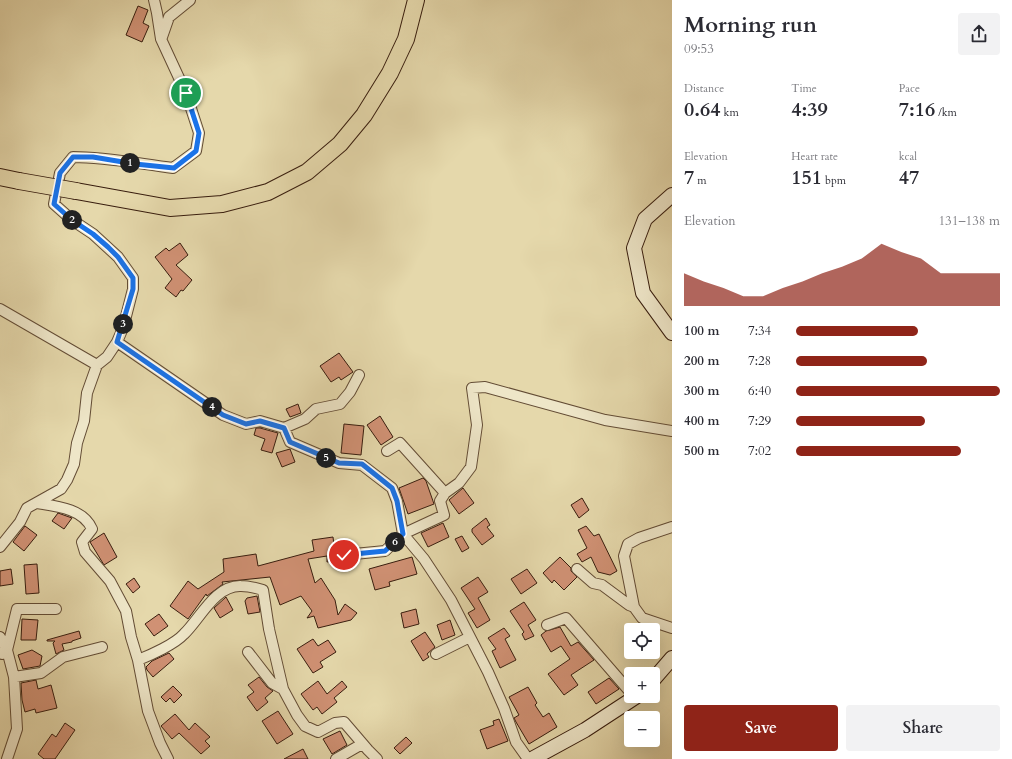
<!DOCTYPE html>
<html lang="en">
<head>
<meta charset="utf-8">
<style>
	body { margin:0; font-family:Cardo,serif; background:#f2f2f3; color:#2b2b33; height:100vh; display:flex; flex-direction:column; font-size:15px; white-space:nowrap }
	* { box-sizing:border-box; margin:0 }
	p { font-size:13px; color:#7c7c81 }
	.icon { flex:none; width:22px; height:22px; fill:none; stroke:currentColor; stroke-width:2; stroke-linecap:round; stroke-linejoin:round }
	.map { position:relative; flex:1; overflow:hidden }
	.panel { display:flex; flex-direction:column; background:#fff; width:340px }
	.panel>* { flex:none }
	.buttons { position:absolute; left:624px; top:623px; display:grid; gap:8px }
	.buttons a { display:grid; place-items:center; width:36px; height:36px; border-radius:4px; background:#fff; box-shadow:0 4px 16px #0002; font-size:20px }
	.pin { position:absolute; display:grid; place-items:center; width:34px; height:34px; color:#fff; margin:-17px; border:2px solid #fff; border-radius:50%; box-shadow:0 1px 4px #0007 }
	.km { position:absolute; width:20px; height:20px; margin:-10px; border-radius:50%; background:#222; color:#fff; font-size:11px; line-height:20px; text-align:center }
	.round { display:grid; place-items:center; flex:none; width:42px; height:42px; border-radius:4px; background:#f2f2f3 }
	.headline { display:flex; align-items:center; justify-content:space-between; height:68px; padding:0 12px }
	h1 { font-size:22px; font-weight:600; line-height:30px }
	.stats { display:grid; grid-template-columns:repeat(3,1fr); gap:6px; height:68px; padding:4px 12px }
	.stats div { display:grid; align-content:center }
	.stats b { font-size:20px; font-weight:600 }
	.stats small { font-size:11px; font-weight:400 }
	.stats p { font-size:11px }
	.chart { height:112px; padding:8px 12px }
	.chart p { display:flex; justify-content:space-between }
	.chart svg { width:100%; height:72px; margin-top:4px; fill:#8f2418; opacity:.7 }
	.action { display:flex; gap:8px; margin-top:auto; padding:8px 12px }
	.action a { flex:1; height:46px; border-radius:4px; background:#8f2418; color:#fff; font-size:16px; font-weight:600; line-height:46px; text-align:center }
	.action a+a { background:#f2f2f3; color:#2b2b33 }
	ul { padding:0 12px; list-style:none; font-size:13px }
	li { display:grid; grid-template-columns:64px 48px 1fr; align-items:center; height:30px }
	li i { height:10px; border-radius:5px; background:#8f2418 }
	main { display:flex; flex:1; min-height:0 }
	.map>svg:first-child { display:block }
	.building { fill:#d09174; stroke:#381d0e }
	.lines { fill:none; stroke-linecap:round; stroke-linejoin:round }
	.street-casing { stroke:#634c35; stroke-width:12 }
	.secondary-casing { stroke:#381d0e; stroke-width:16 }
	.primary-casing { stroke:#381d0e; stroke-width:18 }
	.street { stroke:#eee6c8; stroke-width:10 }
	.secondary { stroke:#eee6c8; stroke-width:14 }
	.primary { stroke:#e5d8ab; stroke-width:16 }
	.primary-bridge-casing { stroke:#381d0e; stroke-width:18; stroke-linecap:butt }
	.primary-bridge { stroke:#e5d8ab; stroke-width:16 }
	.route-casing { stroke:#fff; stroke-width:8 }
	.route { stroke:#1a73e8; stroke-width:5 }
</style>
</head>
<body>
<main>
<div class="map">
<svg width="672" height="759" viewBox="0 0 672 759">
	<rect width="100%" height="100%" fill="#e5d8ab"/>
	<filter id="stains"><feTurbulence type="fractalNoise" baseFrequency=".005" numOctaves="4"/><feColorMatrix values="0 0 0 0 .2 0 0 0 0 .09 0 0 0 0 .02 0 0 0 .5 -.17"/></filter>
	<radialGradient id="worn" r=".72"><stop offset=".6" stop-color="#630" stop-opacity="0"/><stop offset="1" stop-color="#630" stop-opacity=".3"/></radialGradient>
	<path class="building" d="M 138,6 L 148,10 L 143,23 L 149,26 L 142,42 L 126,35 Z
		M 180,243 L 188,255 L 176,265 L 192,280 L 183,291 L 181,290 L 176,297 L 165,288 L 172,279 L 155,257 L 166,248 L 169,251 Z
		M 339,353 L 353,372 L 341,380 L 339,377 L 331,382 L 320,366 Z
		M 298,404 L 301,413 L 290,417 L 286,409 Z
		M 380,416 L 393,437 L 381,445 L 367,425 Z
		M 344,424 L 364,426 L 361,455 L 341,453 Z
		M 256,428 L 260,428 L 278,433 L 272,453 L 261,450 L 265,439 L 254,435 Z
		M 290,449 L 295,462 L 282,467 L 276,453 Z
		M 423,478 L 426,481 L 434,504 L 408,514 L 399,488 Z
		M 463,488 L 474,503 L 459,514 L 449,500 Z
		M 582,498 L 589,510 L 579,518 L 571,505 Z
		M 58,513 L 72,518 L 64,529 L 52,521 Z
		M 486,518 L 490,525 L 487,527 L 494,536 L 482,545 L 472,532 L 472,529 Z
		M 443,523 L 449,537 L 428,547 L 421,533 Z
		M 25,526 L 37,535 L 24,551 L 13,542 Z
		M 586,526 L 594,536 L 599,534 L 617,571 L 610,575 L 598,572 L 591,557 L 582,562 L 577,554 L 587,548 L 578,530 Z
		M 104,533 L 117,557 L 104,565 L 90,542 Z
		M 462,536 L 469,548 L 462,552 L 455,539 Z
		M 333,537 L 336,561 L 327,562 L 327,556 L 308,559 L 315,583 L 321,578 L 335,600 L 338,615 L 345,604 L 357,613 L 351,620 L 318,628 L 314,616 L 307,618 L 312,611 L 301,596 L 280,605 L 270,577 L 222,582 L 223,584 L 207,596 L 206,594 L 188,619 L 170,606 L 188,581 L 198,589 L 224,572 L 223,559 L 256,554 L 258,566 L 314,551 L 312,540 Z
		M 412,557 L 417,574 L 389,582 L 390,586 L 375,590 L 369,569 Z
		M 560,557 L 571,568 L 571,571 L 577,577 L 564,590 L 554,580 L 552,583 L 543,573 Z
		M 37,564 L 39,593 L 26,594 L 24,565 Z
		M 11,569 L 13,584 L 0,586 L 0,571 Z
		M 527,569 L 537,583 L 521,594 L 511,579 Z
		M 478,577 L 488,592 L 478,598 L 490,620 L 477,628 L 468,613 L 475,609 L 461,588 Z
		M 134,578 L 140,587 L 133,593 L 126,584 Z
		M 257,596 L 260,612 L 248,614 L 245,601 L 247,598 Z
		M 226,597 L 233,610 L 220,618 L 214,608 Z
		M 524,602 L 536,620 L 528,625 L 534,636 L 525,640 L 522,634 L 524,632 L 510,611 Z
		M 416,609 L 419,624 L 404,628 L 401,613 Z
		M 159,614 L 168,626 L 154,636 L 145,624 Z
		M 22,619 L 38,620 L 36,640 L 21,640 Z
		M 450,620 L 455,635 L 442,640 L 437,625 Z
		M 560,627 L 571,646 L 578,642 L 594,660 L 571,675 L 578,685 L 564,695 L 548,674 L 570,659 L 561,646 L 551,652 L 541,635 L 546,631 Z
		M 504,628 L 510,636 L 505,639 L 516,660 L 500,668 L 492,651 L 496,649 L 488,638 Z
		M 79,631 L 81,638 L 72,641 L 72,642 L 62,644 L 64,650 L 56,654 L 53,643 L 55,641 L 47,641 L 47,640 Z
		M 425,632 L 435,647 L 427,654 L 429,657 L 423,661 L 411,641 Z
		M 313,639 L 318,646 L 328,640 L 336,652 L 320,662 L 323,667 L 313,673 L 297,649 Z
		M 32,650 L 42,656 L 40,666 L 23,669 L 18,655 Z
		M 169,653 L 174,659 L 153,677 L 147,670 L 146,667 L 152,661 Z
		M 259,677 L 267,687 L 273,691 L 265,698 L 268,702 L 257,711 L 247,697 L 254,692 L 248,685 Z
		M 609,678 L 619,689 L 596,704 L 588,692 Z
		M 36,680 L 38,689 L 51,685 L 57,708 L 36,713 L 35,709 L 25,712 L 22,700 L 21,683 Z
		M 318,681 L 327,694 L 342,681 L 347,687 L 334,698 L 337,702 L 322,714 L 317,707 L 313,710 L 301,694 Z
		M 173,686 L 182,695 L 174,703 L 170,698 L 166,702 L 161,697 Z
		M 528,687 L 537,703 L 535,705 L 543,717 L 549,713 L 557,727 L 529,744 L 516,722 L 514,718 L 519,715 L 509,697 Z
		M 278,711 L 293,734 L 277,744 L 262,721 Z
		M 175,714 L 189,730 L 195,723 L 210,737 L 205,741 L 210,746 L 201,754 L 179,733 L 172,739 L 161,726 Z
		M 499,719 L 508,741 L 487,749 L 480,730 L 494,725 L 493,721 Z
		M 65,723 L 75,730 L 55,759 L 44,759 L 38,754 L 52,734 L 56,737 Z
		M 340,731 L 347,745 L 332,754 L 323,739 Z
		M 406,737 L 412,743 L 400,754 L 394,748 Z
		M 303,749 L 308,759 L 284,759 Z"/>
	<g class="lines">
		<defs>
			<path id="street" d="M 162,37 L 169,17 L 190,0
				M 0,309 L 97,365
				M 117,342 L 223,415 L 246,424 L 260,421 L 284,428 L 290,442 L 339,463 L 362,465 L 392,488 L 397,501 L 403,534 L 424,559 L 451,600 L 488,672 L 504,708 L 516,742 L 528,759
				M 284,428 L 305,419 L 316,409 L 340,404 L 350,392 L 359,375
				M 387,451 L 400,443 L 445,493
				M 36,503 C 55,506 83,508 92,529 L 82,542 L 85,552 L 110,581 L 126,611 L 131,637 L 138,660 L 148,711 L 160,743 L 168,759
				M 672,527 L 639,538 L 628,544 L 624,556 L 634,607 L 642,618 L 672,628
				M 0,547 L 20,522 L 27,508 L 61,489 L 67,480 L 74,464 L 77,443 L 84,421 L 87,393 L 97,365 L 107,357 L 117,342 L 123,328 L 133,289 L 133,278 L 118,257 L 93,234 L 72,220 L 54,204 L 60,173 L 73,157 C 107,157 140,164 173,168 L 196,151 L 199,133 L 186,93 L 161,39 L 157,13 L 154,0
				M 344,555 L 385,551 L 403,534 L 444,515 L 440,501 L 445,493 L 459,483 L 471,467 L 477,425 L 472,388 L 485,387 L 605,420 L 672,431
				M 577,569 L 593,583 L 602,585 L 629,605 L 634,607
				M 547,625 L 566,618 L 631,693
				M 0,637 L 7,650 L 14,677 L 17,729 L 7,759
				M 248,652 L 272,683 L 283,689
				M 0,653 L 2,654 L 7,650 L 17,609 L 56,609
				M 436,654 L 470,637
				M 138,660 C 151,655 175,644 184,634 C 200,619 215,585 241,586 C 249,586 256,588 263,590 L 269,629 L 283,689 L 297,715 L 305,726 L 318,732 L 335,723 L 344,722 L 368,750 L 377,759
				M 14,677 L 41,673 L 63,657 L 102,647
				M 336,759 L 362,744"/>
			<path id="secondary" d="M 672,195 L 645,219 L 634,248 L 643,293 L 672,333
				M 653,680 L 672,658
				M 532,759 L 585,730 L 637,696"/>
			<path id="primary" d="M 0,177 L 19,181
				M 76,191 L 170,208 L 222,204 L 268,192 L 307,172 L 340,144 L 364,115 L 390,73 L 406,39 L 416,0"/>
		</defs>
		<use href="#street" class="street-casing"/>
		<use href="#secondary" class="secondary-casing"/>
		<use href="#primary" class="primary-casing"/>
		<use href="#street" class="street"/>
		<use href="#secondary" class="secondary"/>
		<use href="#primary" class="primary"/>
		<defs>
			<path id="primary-bridge" d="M 19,181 L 76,191"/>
		</defs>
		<use href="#primary-bridge" class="primary-bridge-casing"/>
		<use href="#primary-bridge" class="primary-bridge"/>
	</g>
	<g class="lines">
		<defs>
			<path id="route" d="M 186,93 L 199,133 L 196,151 L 174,168 L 135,164 L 93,157 L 73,157 L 60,173 L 54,204 L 72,220 L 93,234 L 108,247 L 118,257 L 133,278 L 133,289 L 117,342 L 223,415 L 246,424 L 260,421 L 284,428 L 290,442 L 339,463 L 362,464 L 392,488 L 397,501 L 403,534 L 385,551 L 344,555"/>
		</defs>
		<use href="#route" class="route-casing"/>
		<use href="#route" class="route"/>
	</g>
	<rect width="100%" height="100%" filter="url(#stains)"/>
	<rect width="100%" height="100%" fill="url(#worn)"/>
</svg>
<div class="buttons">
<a><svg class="icon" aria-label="locate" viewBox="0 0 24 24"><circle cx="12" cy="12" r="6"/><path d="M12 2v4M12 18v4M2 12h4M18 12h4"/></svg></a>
<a>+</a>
<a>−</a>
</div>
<div class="pin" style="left:186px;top:93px;background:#1e9e55"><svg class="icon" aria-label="arrive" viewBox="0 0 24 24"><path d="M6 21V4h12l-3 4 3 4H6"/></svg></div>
<div class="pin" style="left:344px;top:555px;background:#d93025"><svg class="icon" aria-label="check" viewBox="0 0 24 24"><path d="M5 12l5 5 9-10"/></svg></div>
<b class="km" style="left:130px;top:163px">1</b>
<b class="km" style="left:72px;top:220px">2</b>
<b class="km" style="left:123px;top:324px">3</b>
<b class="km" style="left:212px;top:407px">4</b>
<b class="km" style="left:326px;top:458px">5</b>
<b class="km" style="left:395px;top:542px">6</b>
</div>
<section class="panel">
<div class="headline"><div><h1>Morning run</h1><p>09:53</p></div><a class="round"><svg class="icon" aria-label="share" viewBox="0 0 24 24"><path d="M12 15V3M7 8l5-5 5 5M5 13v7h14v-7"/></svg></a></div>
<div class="stats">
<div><p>Distance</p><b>0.64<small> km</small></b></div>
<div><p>Time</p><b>4:39</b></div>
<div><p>Pace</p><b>7:16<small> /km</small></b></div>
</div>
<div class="stats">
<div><p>Elevation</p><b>7<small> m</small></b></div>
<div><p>Heart rate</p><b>151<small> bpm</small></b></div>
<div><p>kcal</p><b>47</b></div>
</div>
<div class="chart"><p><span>Elevation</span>131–138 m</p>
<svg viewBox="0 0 160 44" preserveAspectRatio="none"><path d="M0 44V24L10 29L20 33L30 38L40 38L50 33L60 29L70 24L80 20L90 15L100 6L110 11L120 15L130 24L140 24L150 24L160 24V44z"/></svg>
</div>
<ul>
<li><b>100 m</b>7:34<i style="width:60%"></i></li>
<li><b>200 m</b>7:28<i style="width:64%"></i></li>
<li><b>300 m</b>6:40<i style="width:100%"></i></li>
<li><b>400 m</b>7:29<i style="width:63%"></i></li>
<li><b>500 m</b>7:02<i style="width:81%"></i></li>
</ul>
<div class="action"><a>Save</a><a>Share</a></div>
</section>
</main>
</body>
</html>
